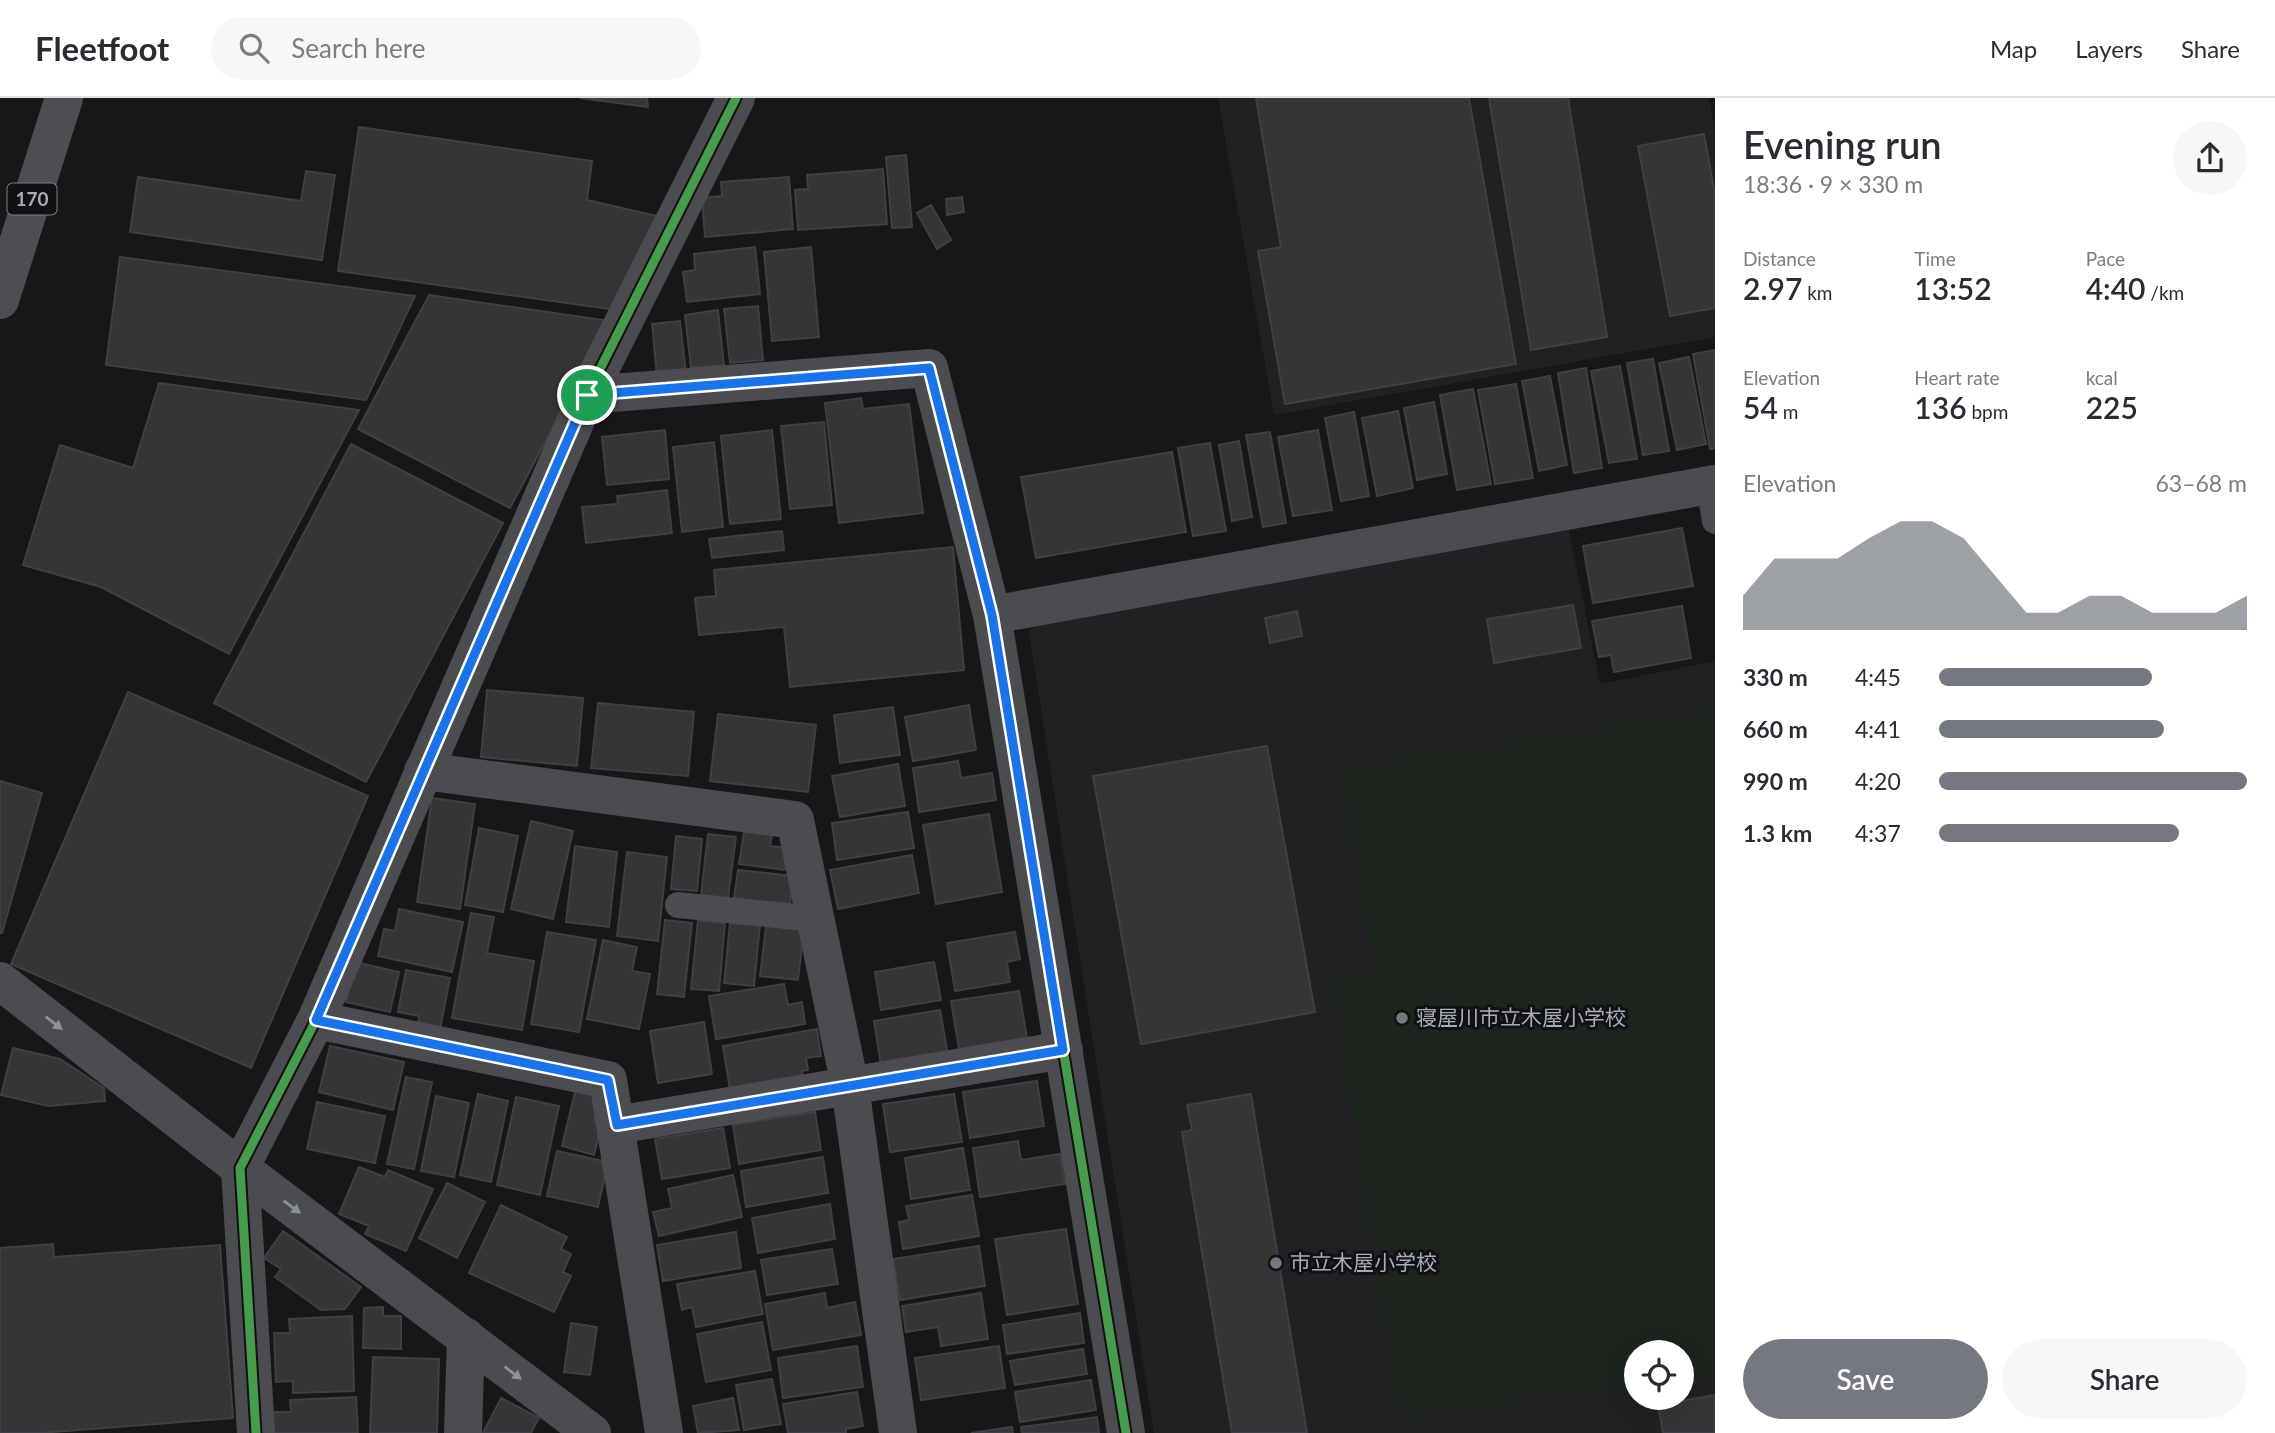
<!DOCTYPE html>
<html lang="en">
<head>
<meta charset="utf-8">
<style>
	body { margin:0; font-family:Lato,"Noto Sans JP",sans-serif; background:#f7f7f7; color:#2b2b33; height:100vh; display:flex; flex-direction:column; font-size:26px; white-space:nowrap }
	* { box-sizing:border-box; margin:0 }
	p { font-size:23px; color:#7c7c81 }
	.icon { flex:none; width:38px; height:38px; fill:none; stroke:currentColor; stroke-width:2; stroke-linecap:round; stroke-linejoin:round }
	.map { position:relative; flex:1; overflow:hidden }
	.sheet { display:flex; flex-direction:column; background:#fff; width:560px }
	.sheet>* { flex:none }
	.tools { position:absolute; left:1624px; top:1242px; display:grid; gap:14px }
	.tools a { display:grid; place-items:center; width:70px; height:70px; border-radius:50%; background:#fff; box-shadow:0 7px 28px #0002; font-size:35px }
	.pin { position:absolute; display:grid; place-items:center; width:60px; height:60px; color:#fff; margin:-30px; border:4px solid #fff; border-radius:50%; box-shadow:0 2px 7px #0007 }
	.round { display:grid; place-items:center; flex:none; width:74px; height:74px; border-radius:37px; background:#f7f7f7 }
	.headline { display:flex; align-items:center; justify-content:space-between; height:119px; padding:0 28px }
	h1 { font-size:38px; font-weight:600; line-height:52px }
	.stats { display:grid; grid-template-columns:repeat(3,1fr); gap:10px; height:119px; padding:7px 28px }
	.stats div { display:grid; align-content:center }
	.stats b { font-size:30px; font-weight:600 }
	.stats small { font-size:19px; font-weight:400 }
	.stats p { font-size:19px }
	.chart { height:196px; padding:14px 28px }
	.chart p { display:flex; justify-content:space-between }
	.chart svg { width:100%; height:126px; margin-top:7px; fill:#757880; opacity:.7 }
	.cta { display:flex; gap:14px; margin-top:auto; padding:14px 28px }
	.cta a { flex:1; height:80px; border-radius:42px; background:#757880; color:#fff; font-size:28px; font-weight:600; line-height:80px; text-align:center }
	.cta a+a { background:#f7f7f7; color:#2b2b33 }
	ul { padding:0 28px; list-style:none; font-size:23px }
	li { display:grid; grid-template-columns:112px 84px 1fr; align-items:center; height:52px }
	li i { height:18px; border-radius:9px; background:#757880 }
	header { display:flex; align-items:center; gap:42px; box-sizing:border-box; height:98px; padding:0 35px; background:#fff; border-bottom:2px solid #e1e1e2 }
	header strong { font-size:33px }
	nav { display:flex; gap:38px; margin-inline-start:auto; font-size:24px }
	.search { width:490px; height:63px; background:#f7f7f7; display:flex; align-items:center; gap:18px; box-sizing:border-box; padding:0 24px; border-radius:38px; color:#7c7c81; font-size:26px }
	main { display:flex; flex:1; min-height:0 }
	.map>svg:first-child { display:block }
	.built { fill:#212123; fill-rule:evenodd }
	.green { fill:#1d241e }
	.building { fill:#353536; stroke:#3f4043; stroke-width:2 }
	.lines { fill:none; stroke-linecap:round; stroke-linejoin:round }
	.service { stroke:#4b4c50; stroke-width:26 }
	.minor { stroke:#4b4c50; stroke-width:38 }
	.trunk { stroke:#4e4e52; stroke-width:38 }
	.cycleway-casing { stroke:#111113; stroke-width:13 }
	.cycleway { stroke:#469c4c; stroke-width:9 }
	.oneway { fill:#8c9099 }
	.route-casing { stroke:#fff; stroke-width:14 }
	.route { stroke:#1a73e8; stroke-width:9 }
	.poi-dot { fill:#757880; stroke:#111113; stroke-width:2.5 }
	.labels { text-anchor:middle; stroke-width:6; stroke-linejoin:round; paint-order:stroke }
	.shield { fill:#111113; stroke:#7b7e86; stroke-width:2 }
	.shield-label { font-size:19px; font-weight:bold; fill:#a8adb8 }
	.poi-label { font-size:21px; fill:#a8adb8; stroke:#111113; text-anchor:start }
</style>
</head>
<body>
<header>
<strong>Fleetfoot</strong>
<div class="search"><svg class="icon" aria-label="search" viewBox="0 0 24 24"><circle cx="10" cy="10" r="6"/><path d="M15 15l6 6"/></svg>Search here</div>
<nav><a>Map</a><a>Layers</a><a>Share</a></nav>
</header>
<main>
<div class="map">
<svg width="1715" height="1335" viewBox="0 0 1715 1335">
	<rect width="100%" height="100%" fill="#171717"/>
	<path class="built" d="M 1218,0 L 1709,0 L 1715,36 L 1715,239 L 1274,317 Z
		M 1567,423 L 1600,586 L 1715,563 L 1715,1335 L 1154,1335 L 1029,534 L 1043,517 ZM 1636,1255 L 1682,1255 L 1682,1300 L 1636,1300 Z"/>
	<path class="green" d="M 1713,609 L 1715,1275 L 1682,1280 L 1682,1255 L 1636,1255 L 1636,1287 L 1399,1324 L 1331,878 L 1373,871 L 1341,667 Z"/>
	<path class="building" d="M 580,0 L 647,0 L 648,9 Z
		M 1256,0 L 1469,0 L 1516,266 L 1285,306 L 1258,153 L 1281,149 Z
		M 1489,0 L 1568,0 L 1607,239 L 1531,252 Z
		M 359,29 L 592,63 L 587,102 L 657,118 L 623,213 L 338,173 Z
		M 1704,36 L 1715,97 L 1715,210 L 1670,218 L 1638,48 Z
		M 906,57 L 912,129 L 892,130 L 886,59 Z
		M 883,71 L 887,126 L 798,132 L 795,92 L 808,91 L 807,77 Z
		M 306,73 L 335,77 L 322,162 L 130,134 L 138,79 L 301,103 Z
		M 789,79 L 793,131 L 705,139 L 702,100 L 722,98 L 721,84 Z
		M 962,99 L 964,114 L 947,117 L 946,101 Z
		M 931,107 L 951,142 L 937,151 L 917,115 Z
		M 755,149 L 760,196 L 687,204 L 683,174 L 695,172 L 694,156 Z
		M 811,149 L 819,239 L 772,243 L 764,154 Z
		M 120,159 L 415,198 L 366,302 L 106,267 Z
		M 429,197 L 610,223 L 510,410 L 358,331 Z
		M 758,208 L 763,262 L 730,265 L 724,211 Z
		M 718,212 L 724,267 L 691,270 L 685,217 Z
		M 680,223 L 686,275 L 657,278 L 652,226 Z
		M 1715,252 L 1715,350 L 1710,351 L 1693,256 Z
		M 1689,259 L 1706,346 L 1677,352 L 1659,265 Z
		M 1653,261 L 1669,353 L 1643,357 L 1627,265 Z
		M 1620,268 L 1637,361 L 1609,365 L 1591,273 Z
		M 1586,270 L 1602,370 L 1574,375 L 1558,275 Z
		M 1550,278 L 1567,367 L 1539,373 L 1522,283 Z
		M 159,285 L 359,312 L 229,556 L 101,489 L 23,467 L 60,347 L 133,370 Z
		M 1516,286 L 1533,380 L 1495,386 L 1478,292 Z
		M 1473,291 L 1491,386 L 1457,392 L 1440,297 Z
		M 861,300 L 863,311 L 909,306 L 923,415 L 839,425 L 825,305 Z
		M 1434,304 L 1447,376 L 1417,382 L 1404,310 Z
		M 1398,313 L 1413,390 L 1377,398 L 1362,320 Z
		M 1354,314 L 1369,398 L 1341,403 L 1325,320 Z
		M 824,324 L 832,407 L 790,411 L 781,328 Z
		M 665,332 L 669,381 L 607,387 L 602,339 Z
		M 772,332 L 781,421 L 730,426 L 721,338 Z
		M 1318,332 L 1332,412 L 1293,418 L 1278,339 Z
		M 1270,334 L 1286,425 L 1263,429 L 1246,337 Z
		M 1239,343 L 1252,419 L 1232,423 L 1219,347 Z
		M 714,344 L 723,429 L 682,434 L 673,349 Z
		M 1210,345 L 1226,433 L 1193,438 L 1178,350 Z
		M 351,346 L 503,425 L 366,684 L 214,605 Z
		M 1172,354 L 1186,434 L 1036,460 L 1021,379 Z
		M 667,392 L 672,435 L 586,445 L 582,409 L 618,406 L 617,398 Z
		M 1682,430 L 1693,488 L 1593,505 L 1583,448 Z
		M 782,433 L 784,452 L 712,460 L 709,441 Z
		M 953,449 L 964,572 L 790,589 L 784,529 L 699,537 L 695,500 L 716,498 L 714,472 Z
		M 1573,507 L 1581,550 L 1494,565 L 1487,521 Z
		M 1682,508 L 1691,560 L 1614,574 L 1611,557 L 1599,559 L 1592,523 Z
		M 1297,513 L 1302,538 L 1270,545 L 1265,520 Z
		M 487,592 L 583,600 L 577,668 L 481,659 Z
		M 128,594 L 368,698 L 251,970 L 11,866 Z
		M 598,605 L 694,614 L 688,678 L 591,670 Z
		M 969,607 L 976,652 L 913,663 L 905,619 Z
		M 893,609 L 900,657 L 840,665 L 834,617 Z
		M 718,616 L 816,627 L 808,694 L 710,683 Z
		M 1267,648 L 1315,914 L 1141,946 L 1093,678 Z
		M 958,663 L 961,680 L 992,675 L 996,702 L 919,714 L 913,670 Z
		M 898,666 L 905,708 L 840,719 L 832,678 Z
		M 0,683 L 42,695 L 2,835 L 0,835 Z
		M 432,700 L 475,706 L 460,811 L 417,804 Z
		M 908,714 L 914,750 L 837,762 L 832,725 Z
		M 989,716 L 1002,794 L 936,806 L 923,727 Z
		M 531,723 L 573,733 L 553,821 L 511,811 Z
		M 745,728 L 773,732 L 770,748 L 788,750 L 785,772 L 739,766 Z
		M 479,730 L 518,738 L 503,814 L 465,807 Z
		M 708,736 L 736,739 L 728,800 L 701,797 Z
		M 676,738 L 702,741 L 697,793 L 671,791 Z
		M 575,748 L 617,754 L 609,829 L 566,824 Z
		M 627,754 L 667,759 L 658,843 L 617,838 Z
		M 912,757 L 919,795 L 838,811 L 830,772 Z
		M 738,772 L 793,778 L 790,807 L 734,800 Z
		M 399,811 L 463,824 L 452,874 L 378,858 L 384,831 L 395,833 Z
		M 471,815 L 494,819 L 487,855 L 534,863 L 522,932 L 452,920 Z
		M 665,822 L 692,825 L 684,899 L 657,896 Z
		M 698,822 L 725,825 L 719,893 L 691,891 Z
		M 730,825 L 760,827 L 754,888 L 724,885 Z
		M 766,828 L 804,831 L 798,882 L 760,878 Z
		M 547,834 L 596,842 L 579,934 L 531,926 Z
		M 1015,834 L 1020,861 L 1007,864 L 1010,884 L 955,893 L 947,845 Z
		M 603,842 L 637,849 L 632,873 L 650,876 L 639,931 L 587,921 Z
		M 355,864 L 399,874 L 390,914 L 346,904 Z
		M 934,864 L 941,902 L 881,912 L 875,874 Z
		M 406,872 L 450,880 L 440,931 L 418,927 L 419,918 L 398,914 Z
		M 784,886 L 788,907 L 802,904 L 805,926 L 716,941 L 709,898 Z
		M 1019,893 L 1027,940 L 959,951 L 951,903 Z
		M 940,912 L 948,957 L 881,968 L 874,923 Z
		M 704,924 L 712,976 L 658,985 L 650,933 Z
		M 817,931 L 821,958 L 806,960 L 808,972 L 802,973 L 803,979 L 730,992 L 723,948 Z
		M 330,948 L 404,964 L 393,1012 L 319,994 Z
		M 13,950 L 60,961 L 104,990 L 105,1003 L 48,1008 L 1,997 Z
		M 406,979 L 432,984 L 414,1071 L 387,1066 Z
		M 1037,983 L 1044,1028 L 970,1040 L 963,994 Z
		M 576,990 L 601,996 L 594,1023 L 602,1025 L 594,1057 L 562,1048 Z
		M 478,996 L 508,1003 L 491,1084 L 460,1077 Z
		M 954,996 L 962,1044 L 890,1054 L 883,1006 Z
		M 1251,996 L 1307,1335 L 1232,1335 L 1182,1034 L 1192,1032 L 1187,1007 Z
		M 436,998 L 469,1005 L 454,1079 L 421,1073 Z
		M 516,999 L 559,1008 L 540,1097 L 497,1087 Z
		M 317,1004 L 385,1018 L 375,1065 L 307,1051 Z
		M 815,1014 L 821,1052 L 739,1066 L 733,1027 Z
		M 723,1030 L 730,1070 L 662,1081 L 655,1041 Z
		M 1018,1043 L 1021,1062 L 1060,1056 L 1065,1086 L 980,1099 L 973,1050 Z
		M 963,1050 L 970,1092 L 911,1101 L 905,1060 Z
		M 557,1053 L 608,1064 L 598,1109 L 547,1098 Z
		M 823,1059 L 828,1095 L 746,1109 L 741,1073 Z
		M 359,1069 L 385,1079 L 388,1072 L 433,1091 L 406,1153 L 365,1136 L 369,1128 L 339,1116 Z
		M 733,1077 L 742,1119 L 659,1138 L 653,1114 L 672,1110 L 668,1091 Z
		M 447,1085 L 485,1104 L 457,1160 L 419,1140 Z
		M 972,1097 L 979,1138 L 903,1151 L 899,1124 L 909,1122 L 906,1108 Z
		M 830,1106 L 835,1141 L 758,1155 L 752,1120 Z
		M 501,1107 L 567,1139 L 561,1151 L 571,1156 L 563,1174 L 571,1178 L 554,1214 L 469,1175 Z
		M 1066,1131 L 1078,1206 L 1007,1217 L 995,1141 Z
		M 283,1133 L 361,1189 L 345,1211 L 321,1212 L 275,1179 L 281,1171 L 264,1160 Z
		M 736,1134 L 741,1170 L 663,1183 L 657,1147 Z
		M 53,1146 L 54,1159 L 220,1147 L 233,1320 L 40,1335 L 0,1335 L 0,1150 Z
		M 979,1148 L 985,1188 L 900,1202 L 893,1161 Z
		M 832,1151 L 838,1186 L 767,1197 L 761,1162 Z
		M 755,1173 L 763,1216 L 696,1229 L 692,1209 L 682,1212 L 677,1186 Z
		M 825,1195 L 827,1210 L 855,1204 L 861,1237 L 773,1252 L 765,1206 Z
		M 981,1195 L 988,1241 L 941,1248 L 938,1229 L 906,1234 L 902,1208 Z
		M 383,1209 L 383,1218 L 401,1218 L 401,1251 L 363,1250 L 364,1210 Z
		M 1080,1215 L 1084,1245 L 1007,1256 L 1003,1227 Z
		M 352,1218 L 354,1293 L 293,1295 L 293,1283 L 276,1284 L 274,1235 L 290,1235 L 289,1221 Z
		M 762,1224 L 771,1272 L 706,1284 L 697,1236 Z
		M 571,1225 L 597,1229 L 590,1277 L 564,1274 Z
		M 857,1248 L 863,1289 L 783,1300 L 778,1260 Z
		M 999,1248 L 1005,1290 L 921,1302 L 915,1260 Z
		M 1083,1251 L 1087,1276 L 1015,1287 L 1010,1263 Z
		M 373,1259 L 439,1261 L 437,1335 L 370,1335 Z
		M 772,1281 L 781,1326 L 744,1332 L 736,1287 Z
		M 1091,1282 L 1096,1312 L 1020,1324 L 1015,1294 Z
		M 857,1294 L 863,1328 L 846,1331 L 846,1335 L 788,1335 L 783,1306 Z
		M 1715,1297 L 1715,1335 L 1663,1335 L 1658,1307 Z
		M 356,1299 L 358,1335 L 273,1335 L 272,1314 L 291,1314 L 290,1302 Z
		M 501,1300 L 539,1320 L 531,1335 L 483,1335 Z
		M 733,1300 L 739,1332 L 698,1335 L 693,1308 Z
		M 1097,1319 L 1099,1335 L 1022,1335 L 1021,1329 Z
		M 1012,1329 L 1013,1335 L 971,1335 Z"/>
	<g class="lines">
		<path class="service" d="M 1709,387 L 1715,423
			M 678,807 L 816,821"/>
		<path class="minor" d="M 587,297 L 929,270 L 992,517 L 1126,1335
			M 992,517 L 1715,386
			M 423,673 L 795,722 L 850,988 L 898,1335
			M 0,883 L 240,1070 L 592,1335
			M 316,922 L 608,982 L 664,1335
			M 616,1027 L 1064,952
			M 256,1335 L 240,1070 L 316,922 L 587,297 L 736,0
			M 463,1335 L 466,1239"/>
		<path class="trunk" d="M 0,202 L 64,0"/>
		<defs>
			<path id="cycleway" d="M 587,297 L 929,270 L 992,517 L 1126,1335
				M 256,1335 L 240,1070 L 316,922 L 587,297 L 736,0"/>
		</defs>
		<use href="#cycleway" class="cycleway-casing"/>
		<use href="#cycleway" class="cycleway"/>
	</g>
	<defs><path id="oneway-solid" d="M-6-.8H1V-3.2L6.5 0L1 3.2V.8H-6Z" transform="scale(1.75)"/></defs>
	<g class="oneway">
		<use href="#oneway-solid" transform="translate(54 925) rotate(38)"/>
		<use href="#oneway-solid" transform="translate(292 1109) rotate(37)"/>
		<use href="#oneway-solid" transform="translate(513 1275) rotate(37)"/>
	</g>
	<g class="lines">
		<defs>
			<path id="route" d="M 929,270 L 992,517 L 1063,952 L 617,1027 L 608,982 L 316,922 L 587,297 Z"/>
		</defs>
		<use href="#route" class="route-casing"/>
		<use href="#route" class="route"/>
	</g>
	<g class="poi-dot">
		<circle cx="1402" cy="920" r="7"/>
		<circle cx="1276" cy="1165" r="7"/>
	</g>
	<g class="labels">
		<rect class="shield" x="7.5" y="85.5" width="49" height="31" rx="5"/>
		<g class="shield-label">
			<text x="32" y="108">170</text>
		</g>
		<g class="poi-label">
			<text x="1416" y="927">寝屋川市立木屋小学校</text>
			<text x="1290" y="1172">市立木屋小学校</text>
		</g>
	</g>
</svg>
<div class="tools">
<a><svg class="icon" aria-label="locate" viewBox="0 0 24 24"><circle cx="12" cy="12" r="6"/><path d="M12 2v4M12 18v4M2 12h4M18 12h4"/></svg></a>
</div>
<div class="pin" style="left:587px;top:297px;background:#1e9e55"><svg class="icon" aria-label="arrive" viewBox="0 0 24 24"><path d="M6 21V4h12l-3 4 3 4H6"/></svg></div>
</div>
<section class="sheet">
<div class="headline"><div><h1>Evening run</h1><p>18:36 · 9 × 330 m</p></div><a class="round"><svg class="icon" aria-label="share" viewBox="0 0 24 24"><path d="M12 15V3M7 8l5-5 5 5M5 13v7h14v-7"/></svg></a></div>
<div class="stats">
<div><p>Distance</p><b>2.97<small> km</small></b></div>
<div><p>Time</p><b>13:52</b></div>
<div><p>Pace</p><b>4:40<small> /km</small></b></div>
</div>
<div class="stats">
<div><p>Elevation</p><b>54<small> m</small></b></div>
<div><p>Heart rate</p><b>136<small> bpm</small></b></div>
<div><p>kcal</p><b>225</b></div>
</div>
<div class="chart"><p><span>Elevation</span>63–68 m</p>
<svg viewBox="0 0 160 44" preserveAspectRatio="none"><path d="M0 44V32L10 19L20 19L30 19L40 12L50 6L60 6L70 12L80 25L90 38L100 38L110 32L120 32L130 38L140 38L150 38L160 32V44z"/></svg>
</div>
<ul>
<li><b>330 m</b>4:45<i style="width:69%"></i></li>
<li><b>660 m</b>4:41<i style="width:73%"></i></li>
<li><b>990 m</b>4:20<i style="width:100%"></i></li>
<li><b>1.3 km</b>4:37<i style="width:78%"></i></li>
</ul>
<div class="cta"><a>Save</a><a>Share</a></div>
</section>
</main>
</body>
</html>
